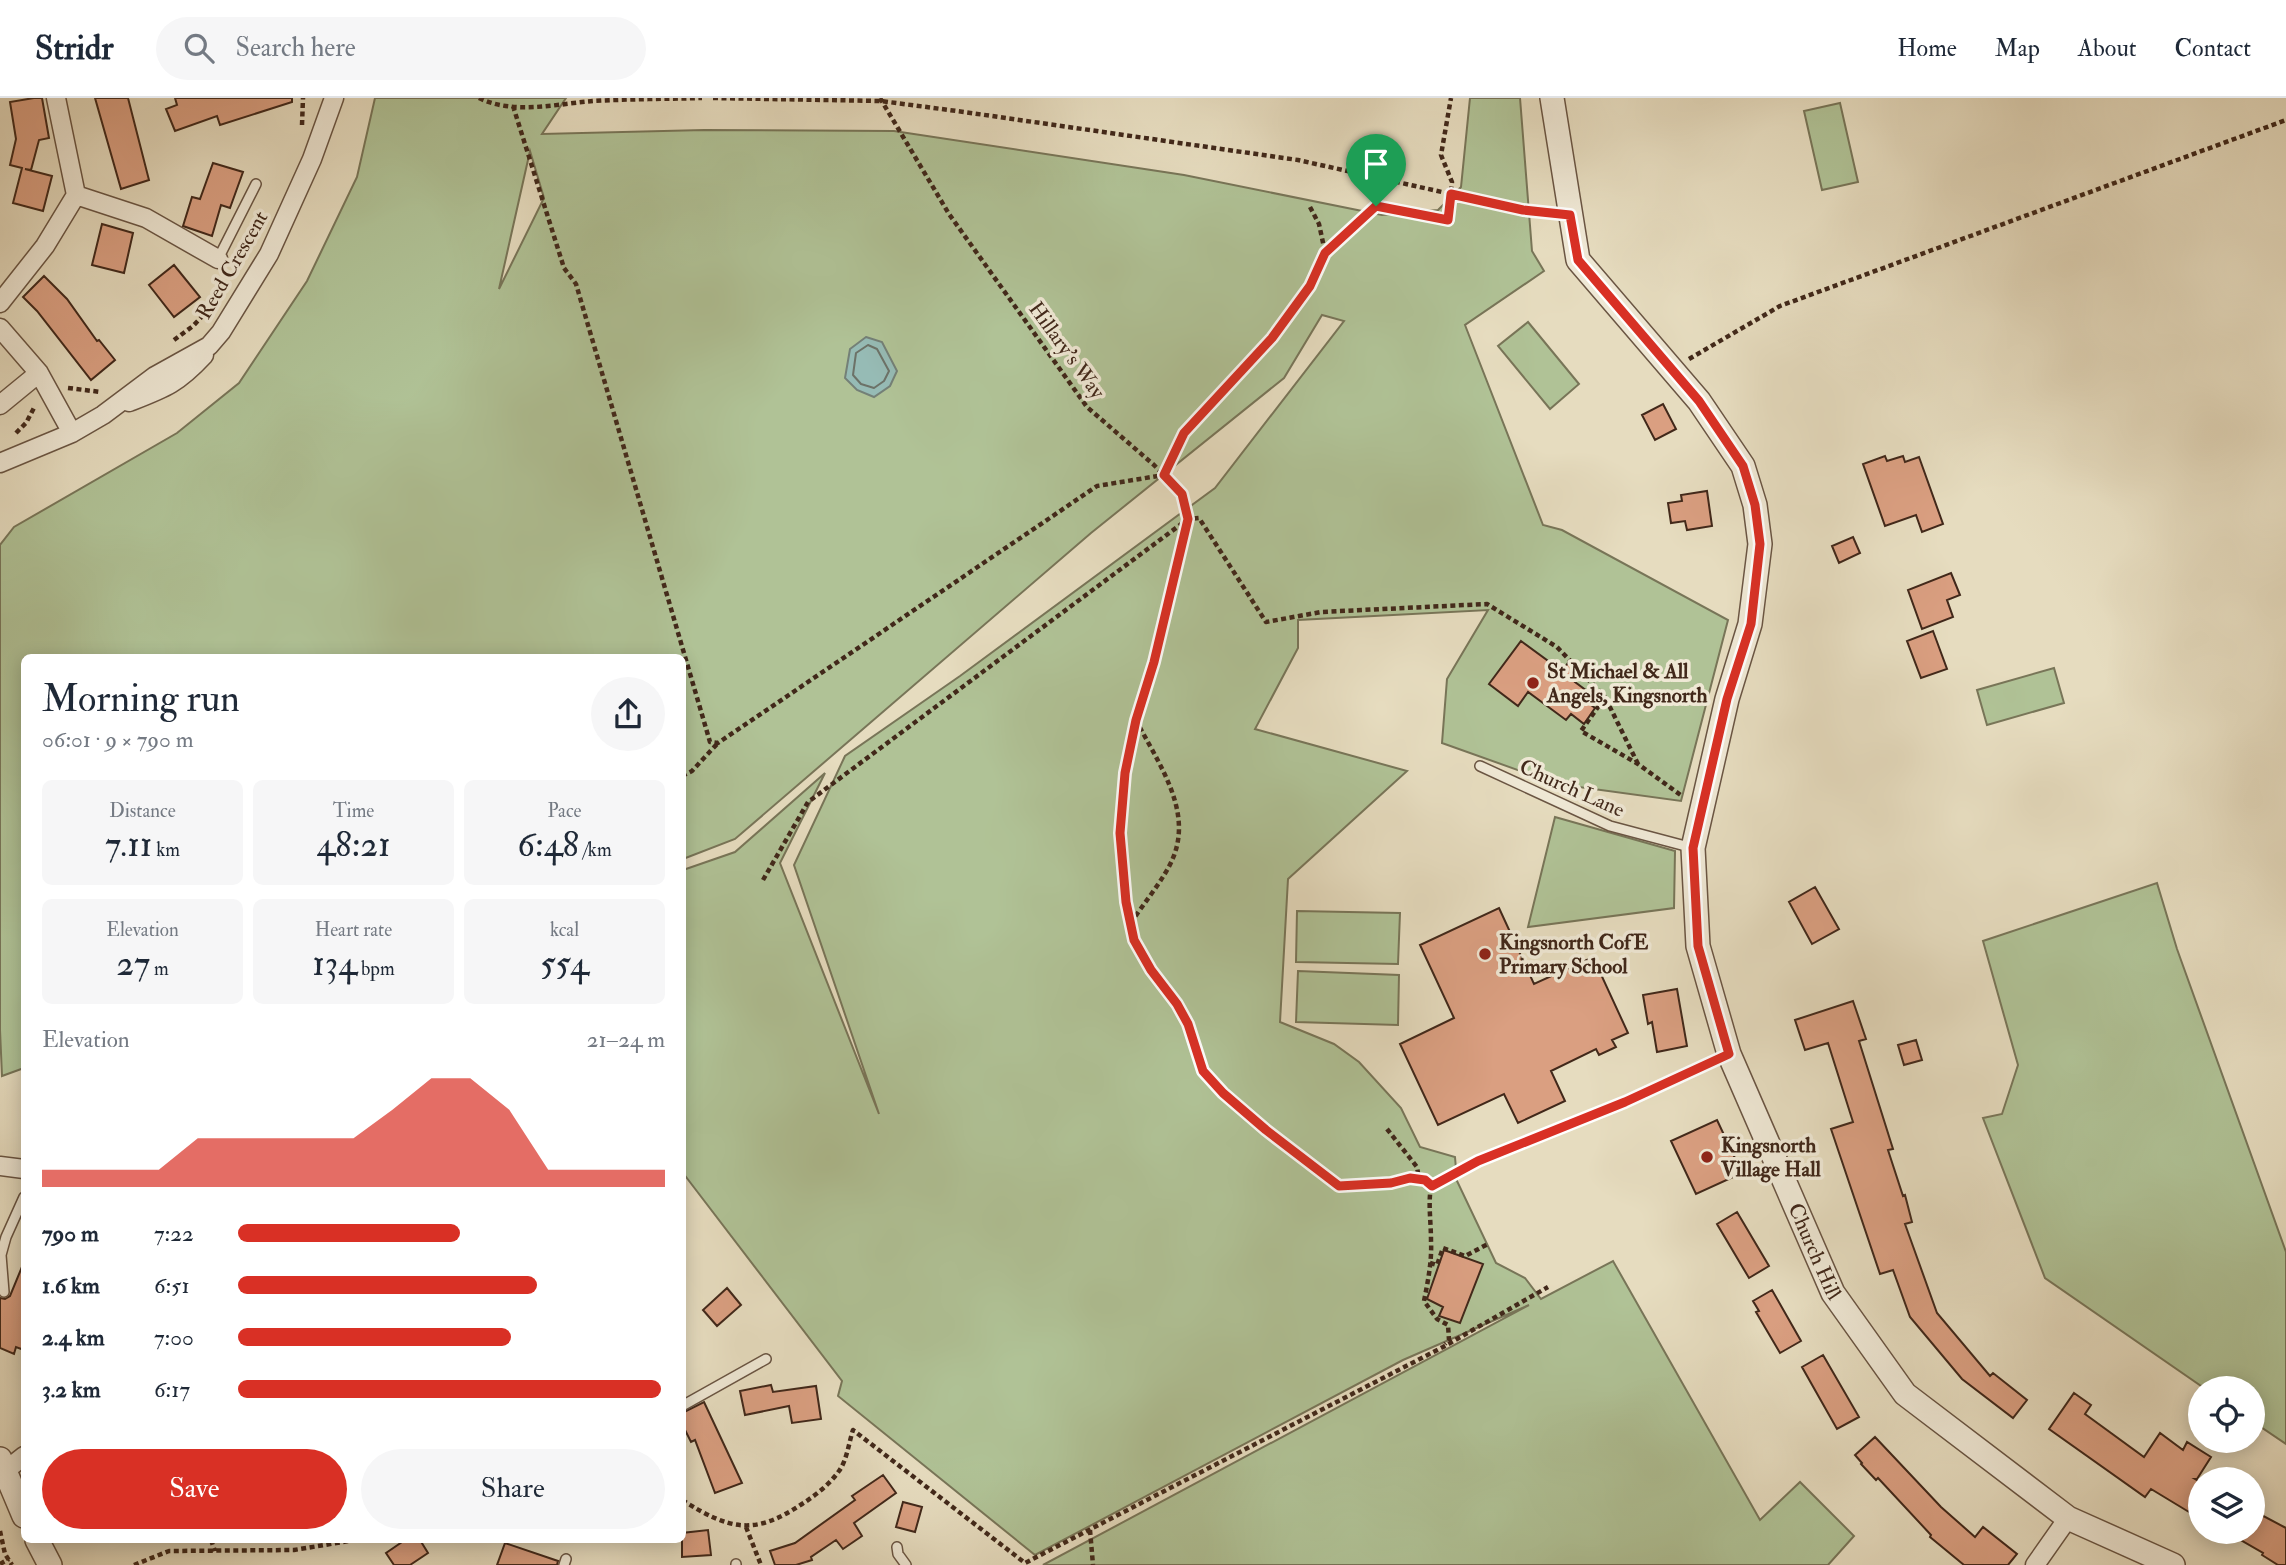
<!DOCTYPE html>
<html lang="en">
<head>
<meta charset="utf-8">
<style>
	body { margin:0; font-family:"IM FELL Double Pica",serif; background:#f6f6f7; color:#1f2937; height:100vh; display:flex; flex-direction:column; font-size:26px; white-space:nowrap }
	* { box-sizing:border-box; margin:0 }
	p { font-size:23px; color:#747a83 }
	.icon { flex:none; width:38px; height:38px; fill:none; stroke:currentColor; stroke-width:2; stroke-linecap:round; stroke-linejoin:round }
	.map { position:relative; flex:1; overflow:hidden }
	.side { position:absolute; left:21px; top:556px; width:665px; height:889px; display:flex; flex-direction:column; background:#fff; border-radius:10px; box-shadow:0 4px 18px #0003 }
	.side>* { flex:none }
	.fabs { position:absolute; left:2188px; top:1278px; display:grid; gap:14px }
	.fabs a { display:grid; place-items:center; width:77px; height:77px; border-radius:50%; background:#fff; box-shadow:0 4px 18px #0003; font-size:35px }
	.pin { position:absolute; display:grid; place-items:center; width:60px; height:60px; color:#fff; margin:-72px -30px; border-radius:50% 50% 50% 0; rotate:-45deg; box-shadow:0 0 7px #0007 }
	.pin .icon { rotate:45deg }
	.round { display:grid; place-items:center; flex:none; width:74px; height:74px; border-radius:37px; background:#f6f6f7 }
	.headline { display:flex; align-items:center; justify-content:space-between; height:119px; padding:0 21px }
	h1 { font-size:38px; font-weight:600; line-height:52px }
	.metrics { display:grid; grid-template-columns:repeat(3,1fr); gap:10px; height:119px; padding:7px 21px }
	.metrics div { display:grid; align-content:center; border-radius:10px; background:#f6f6f7; text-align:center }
	.metrics b { font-size:35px; font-weight:600 }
	.metrics small { font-size:19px; font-weight:400 }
	.metrics p { font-size:19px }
	.chart { height:196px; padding:14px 21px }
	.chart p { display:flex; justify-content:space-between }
	.chart svg { width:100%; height:126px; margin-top:7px; fill:#d93025; opacity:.7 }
	.button { display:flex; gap:14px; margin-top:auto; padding:14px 21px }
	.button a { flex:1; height:80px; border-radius:42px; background:#d93025; color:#fff; font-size:28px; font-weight:600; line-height:80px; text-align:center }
	.button a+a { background:#f6f6f7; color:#1f2937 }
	ul { padding:0 21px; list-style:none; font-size:23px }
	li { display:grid; grid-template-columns:112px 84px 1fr; align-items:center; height:52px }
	li i { height:18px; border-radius:9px; background:#d93025 }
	header { display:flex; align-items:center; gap:42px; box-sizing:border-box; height:98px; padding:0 35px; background:#fff; border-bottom:2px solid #e0e1e3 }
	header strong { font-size:33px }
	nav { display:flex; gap:38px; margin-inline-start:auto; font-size:24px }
	.search { width:490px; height:63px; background:#f6f6f7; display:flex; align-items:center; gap:18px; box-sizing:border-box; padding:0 24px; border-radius:38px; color:#747a83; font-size:26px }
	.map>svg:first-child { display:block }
	.green { fill:#b0c296; stroke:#787558; stroke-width:2; fill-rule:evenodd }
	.water { fill:#96bbb5; stroke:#748077; stroke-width:2 }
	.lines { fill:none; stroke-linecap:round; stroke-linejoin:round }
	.shore { stroke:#6c7268; stroke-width:2 }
	.building { fill:#da9f81; stroke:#41281a; stroke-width:2 }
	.service-casing { stroke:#6a5543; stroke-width:12 }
	.minor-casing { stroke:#6a5543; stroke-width:21 }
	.tertiary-casing { stroke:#6a5543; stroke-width:26 }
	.path { stroke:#41281a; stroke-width:4.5; stroke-dasharray:5 3.5; stroke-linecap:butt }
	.service { stroke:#efe8d5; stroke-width:9 }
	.minor { stroke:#efe8d5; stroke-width:18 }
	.tertiary { stroke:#efe8d5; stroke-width:23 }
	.route-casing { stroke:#fff; stroke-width:14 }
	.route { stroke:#d93025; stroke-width:9 }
	.poi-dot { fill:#8f2418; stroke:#efe8d5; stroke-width:2.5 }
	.labels { text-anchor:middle; stroke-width:7; stroke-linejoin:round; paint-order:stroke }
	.street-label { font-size:21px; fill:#41281a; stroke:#efe8d5 }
	.poi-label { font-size:21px; font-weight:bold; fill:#41281a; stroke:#efe8d5; text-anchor:start }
</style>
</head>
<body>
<header>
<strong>Stridr</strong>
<div class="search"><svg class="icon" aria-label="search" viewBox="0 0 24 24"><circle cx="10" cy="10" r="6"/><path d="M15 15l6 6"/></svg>Search here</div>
<nav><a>Home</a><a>Map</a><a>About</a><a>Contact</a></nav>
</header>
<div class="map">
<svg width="2286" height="1467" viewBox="0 0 2286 1467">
	<rect width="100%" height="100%" fill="#e6dcbf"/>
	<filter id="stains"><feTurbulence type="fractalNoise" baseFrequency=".00286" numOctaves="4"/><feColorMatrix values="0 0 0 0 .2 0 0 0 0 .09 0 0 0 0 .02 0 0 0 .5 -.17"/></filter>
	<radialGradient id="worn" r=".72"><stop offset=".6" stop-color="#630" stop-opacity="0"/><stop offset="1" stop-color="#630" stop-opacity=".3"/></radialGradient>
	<path class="green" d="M 375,0 L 566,0 L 542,36 L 704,32 L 894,33 L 1184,77 L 1382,117 L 1438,112 L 1461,89 L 1470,0 L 1520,0 L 1532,153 L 1544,173 L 1465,227 L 1543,427 L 1562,432 L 1728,522 L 1681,703 L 1557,686 L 1442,645 L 1447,581 L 1488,512 L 1298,522 L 1298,550 L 1255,631 L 1407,673 L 1288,781 L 1280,924 L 1334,946 L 1359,964 L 1401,1010 L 1420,1049 L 1455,1059 L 1457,1083 L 1496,1165 L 1525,1180 L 1541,1201 L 1613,1163 L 1760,1422 L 1800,1384 L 1854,1438 L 1828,1467 L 1043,1467 L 1529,1207 L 1403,1262 L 1035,1457 L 838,1298 L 842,1283 L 683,1075 L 683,772 L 735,754 L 825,675 L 780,765 L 879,1016 L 794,767 L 845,658 L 960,578 L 1215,390 L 1344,223 L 1322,217 L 1284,280 L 1091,435 L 735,741 L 683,761 L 682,560 L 24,560 L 24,970 L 2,978 L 0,932 L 0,447 L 14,429 L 177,335 L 239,285 L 307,183 L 357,79 ZM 530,53 L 544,100 L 499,191 Z
		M 1840,5 L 1858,84 L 1822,92 L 1804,13 Z
		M 1528,224 L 1579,286 L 1550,311 L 1498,248 Z
		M 2054,570 L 2064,605 L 1987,627 L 1977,592 Z
		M 1555,719 L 1675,753 L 1674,810 L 1528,829 Z
		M 2157,785 L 2177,851 L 2286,1154 L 2286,1346 L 2252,1323 L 2252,1290 L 2204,1290 L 2045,1180 L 1983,1020 L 2002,1016 L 2018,967 L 1983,843 Z
		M 1297,813 L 1400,815 L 1398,866 L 1296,864 Z
		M 1298,873 L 1399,877 L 1398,927 L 1296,924 Z"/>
	<path class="water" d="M 866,239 L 882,244 L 897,273 L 890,288 L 874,299 L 857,292 L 845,280 L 850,251 Z"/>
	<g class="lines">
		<path class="shore" d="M 868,247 L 877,251 L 889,273 L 884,283 L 874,290 L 861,286 L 853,277 L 856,255 Z"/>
	</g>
	<path class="building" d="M 34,0 L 42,0 L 49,40 L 39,42 L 31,72 L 25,71 L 52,78 L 43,113 L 13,105 L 22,70 L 10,67 L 16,41 L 10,4 Z
		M 95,0 L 128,0 L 149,82 L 121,91 Z
		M 175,0 L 292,0 L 292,4 L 220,27 L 217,18 L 175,33 L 166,11 L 177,7 Z
		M 213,65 L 243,74 L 230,110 L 221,107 L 212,138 L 183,128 L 192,99 L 200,101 Z
		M 102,126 L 133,135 L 124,175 L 92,167 Z
		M 174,167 L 200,199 L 174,219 L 149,187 Z
		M 44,178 L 67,201 L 97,243 L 99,242 L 115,262 L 91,282 L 37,213 L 23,199 Z
		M 1663,306 L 1676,331 L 1655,342 L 1642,317 Z
		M 1885,358 L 1887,363 L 1903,358 L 1905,364 L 1919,359 L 1943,426 L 1922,434 L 1916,417 L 1885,428 L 1863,366 Z
		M 1707,393 L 1712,428 L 1687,432 L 1685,423 L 1671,425 L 1668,405 L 1682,403 L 1681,397 Z
		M 1853,439 L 1860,455 L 1839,465 L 1832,448 Z
		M 1951,475 L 1960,497 L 1947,502 L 1953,519 L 1922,531 L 1908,492 Z
		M 1933,533 L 1947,571 L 1921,580 L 1907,543 Z
		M 1521,543 L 1562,573 L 1568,565 L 1582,575 L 1575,584 L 1587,593 L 1582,600 L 1595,610 L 1584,626 L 1571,616 L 1566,622 L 1528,594 L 1518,608 L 1489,586 Z
		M 1815,789 L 1839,831 L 1812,846 L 1789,804 Z
		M 1499,810 L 1534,886 L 1593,859 L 1628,935 L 1612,942 L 1616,949 L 1599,957 L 1596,951 L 1551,973 L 1565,1003 L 1518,1025 L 1504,996 L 1438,1027 L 1400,946 L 1454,920 L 1420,847 Z
		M 1677,891 L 1687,948 L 1657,954 L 1652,924 L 1648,926 L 1643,897 Z
		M 1853,903 L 1866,941 L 1859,943 L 1893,1051 L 1888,1052 L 1903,1098 L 1905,1097 L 1912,1124 L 1905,1126 L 1937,1215 L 1990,1278 L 1993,1275 L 2027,1302 L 2013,1320 L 1962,1281 L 1910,1219 L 1893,1172 L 1880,1176 L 1831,1031 L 1853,1024 L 1828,945 L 1805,952 L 1795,922 Z
		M 1916,942 L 1922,962 L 1904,967 L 1898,947 Z
		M 1717,1022 L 1742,1075 L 1696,1096 L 1671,1043 Z
		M 1737,1114 L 1769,1168 L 1749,1180 L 1717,1126 Z
		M 1444,1152 L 1483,1166 L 1460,1225 L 1439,1218 L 1443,1209 L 1427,1201 Z
		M 24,1164 L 24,1252 L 16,1249 L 14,1256 L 0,1250 L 0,1200 L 5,1201 L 10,1198 Z
		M 727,1190 L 741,1207 L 717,1228 L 703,1212 Z
		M 1772,1192 L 1801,1243 L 1780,1255 L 1756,1214 L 1759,1213 L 1753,1203 Z
		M 1823,1257 L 1859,1319 L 1837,1331 L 1802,1269 Z
		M 771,1287 L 773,1294 L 816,1288 L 821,1321 L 792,1325 L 789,1308 L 745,1317 L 740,1293 Z
		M 2074,1295 L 2091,1307 L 2085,1316 L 2144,1359 L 2160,1335 L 2183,1352 L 2187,1344 L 2211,1359 L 2197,1381 L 2195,1381 L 2200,1384 L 2200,1397 L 2189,1414 L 2151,1391 L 2145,1399 L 2049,1331 Z
		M 704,1304 L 742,1385 L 715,1395 L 695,1342 L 691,1344 L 682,1326 L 682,1315 Z
		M 1875,1339 L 1941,1409 L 1975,1439 L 1983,1429 L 2017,1456 L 2008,1467 L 1964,1467 L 1930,1439 L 1931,1437 L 1878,1380 L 1876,1382 L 1861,1366 L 1862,1365 L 1855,1357 Z
		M 883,1377 L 896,1395 L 854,1425 L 862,1438 L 843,1451 L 836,1442 L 811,1459 L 812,1462 L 796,1467 L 775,1467 L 770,1453 L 795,1445 L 855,1402 L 852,1398 Z
		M 903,1404 L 922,1409 L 915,1434 L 896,1429 Z
		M 2252,1412 L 2286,1430 L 2286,1467 L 2278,1467 L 2262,1457 L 2263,1455 L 2225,1433 L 2252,1433 Z
		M 708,1432 L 711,1457 L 682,1459 L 682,1435 Z
		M 405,1442 L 420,1442 L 428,1455 L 410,1467 L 394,1467 L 386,1455 Z
		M 505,1445 L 558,1463 L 557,1467 L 497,1467 Z"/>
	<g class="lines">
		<defs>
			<path id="service" d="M 218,161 L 256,86
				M 1480,668 L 1610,728 L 1693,750
				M 1478,1063 L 1625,1004 L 1727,957
				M 4,1194 L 1,1157 L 6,1139 L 24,1099
				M 682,1308 L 766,1261
				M 897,1449 L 898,1456 L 906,1467
				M 736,1466 L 736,1467
				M 564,1467 L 566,1461"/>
			<path id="minor" d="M 56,0 L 76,97
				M 0,205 L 45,148 L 76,97 L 146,120 L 218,161
				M 0,230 L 39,275 L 72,335
				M 129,304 C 165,290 177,286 204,257
				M 0,307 L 39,275
				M 0,365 L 72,335 L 103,317 L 155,278 L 209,248 L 221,234 L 269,156 L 312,61 L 334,0
				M 0,1068 L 24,1071
				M 5,1373 L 24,1358
				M 2035,1467 L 2068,1420"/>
			<g id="tertiary">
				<path id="s1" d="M 1552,0 L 1578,162 L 1699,303 L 1743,368 L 1755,407 L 1760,446 L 1750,526 L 1727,601 L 1693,750 L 1698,848 L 1729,956 L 1833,1195 L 1905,1296 L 2068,1420 L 2173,1467"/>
				<path d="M 0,1361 L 24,1418"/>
				<path d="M 37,1442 L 50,1467"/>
			</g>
		</defs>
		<use href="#service" class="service-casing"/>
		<use href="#minor" class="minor-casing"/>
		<use href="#tertiary" class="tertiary-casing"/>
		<path class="path" d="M 479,0 C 513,17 556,6 593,3 C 629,1 666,1 702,0
			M 713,0 L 881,3 L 964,14 L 1298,62 L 1523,112 L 1550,115
			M 880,0 L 949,116 L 1087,309 L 1154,367 L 1182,396 L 1188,421 L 1154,564 L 1136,622 L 1125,675 L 1120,735 L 1126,804 L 1134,842 L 1188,926 L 1203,973 L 1223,995 L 1266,1032 L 1339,1089 L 1391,1085 L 1410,1080 L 1425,1082 L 1431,1088
			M 513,8 L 564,170 L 576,186 L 710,644 L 718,645 L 1097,388 L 1164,377 L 1184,335 L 1272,240 L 1310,188 L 1325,155 L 1376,108 L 1448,122 L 1452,84 L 1441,57 L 1451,0
			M 302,27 L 303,0
			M 1310,109 L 1319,126 L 1325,154
			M 174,242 L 193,228 L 209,211
			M 1689,261 L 1780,208 L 2286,22
			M 68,290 L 101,294
			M 16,335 L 26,325 L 35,308
			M 1638,666 L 1605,599 L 1581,633 L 1638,666 L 1682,698
			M 682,678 L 692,673 L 717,646
			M 763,782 L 808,704 L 1188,421 L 1199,420 L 1266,524 L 1321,514 L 1487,506 L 1557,549 L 1605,599
			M 1131,825 C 1143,806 1165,780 1173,760 C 1193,712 1158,665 1136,622
			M 1387,1031 L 1417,1069 L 1419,1081
			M 1431,1088 C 1428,1107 1431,1123 1431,1143 C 1432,1163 1428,1183 1424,1203 L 1437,1221 L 1448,1227 L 1449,1242 L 1445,1246
			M 1431,1088 L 1465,1070
			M 1430,1165 L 1437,1167 L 1443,1150 L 1465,1158 L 1488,1146
			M 682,1402 C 730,1432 754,1438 802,1406 C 816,1397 830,1386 839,1373 C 847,1362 849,1344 853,1332 L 1025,1465 L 1443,1249 L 1548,1189
			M 746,1429 L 761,1467
			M 1090,1432 L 1093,1467
			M 0,1433 L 5,1456 L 12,1467
			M 211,1442 L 215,1453
			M 0,1466 L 9,1461
			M 134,1467 L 169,1453 L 294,1452 L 355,1442"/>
		<use href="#service" class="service"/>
		<use href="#minor" class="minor"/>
		<use href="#tertiary" class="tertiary"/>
	</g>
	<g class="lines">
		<defs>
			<path id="route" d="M 1451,96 L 1523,112 L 1570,117 L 1578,162 L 1699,303 L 1743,368 L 1755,407 L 1760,446 L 1751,526 L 1727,601 L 1693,750 L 1698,848 L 1729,956 L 1625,1004 L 1478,1063 L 1432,1088 L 1425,1082 L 1410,1080 L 1391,1085 L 1339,1088 L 1266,1032 L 1223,995 L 1203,973 L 1188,926 L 1177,906 L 1151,872 L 1134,842 L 1126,804 L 1120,735 L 1125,675 L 1136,622 L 1154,564 L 1188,421 L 1182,396 L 1164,377 L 1184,335 L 1272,240 L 1310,188 L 1325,155 L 1376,108 L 1448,122 Z"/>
		</defs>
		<use href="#route" class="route-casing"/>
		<use href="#route" class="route"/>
	</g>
	<g class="poi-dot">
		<circle cx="1533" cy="585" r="7"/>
		<circle cx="1485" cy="856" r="7"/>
		<circle cx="1707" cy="1059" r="7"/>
	</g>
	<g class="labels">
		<g class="street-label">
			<text transform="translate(232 167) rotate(-60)" y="7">Reed Crescent</text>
			<text transform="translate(1067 252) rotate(54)" y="7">Hillary's Way</text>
			<text transform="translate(1572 690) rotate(24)" y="7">Church Lane</text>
			<text dy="7" stroke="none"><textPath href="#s1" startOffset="1246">Church Hill</textPath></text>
		</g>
		<g class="poi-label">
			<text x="1547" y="580">St Michael &amp; All<tspan x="1547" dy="24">Angels, Kingsnorth</tspan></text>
			<text x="1499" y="851">Kingsnorth CofE<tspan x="1499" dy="24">Primary School</tspan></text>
			<text x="1721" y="1054">Kingsnorth<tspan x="1721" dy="24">Village Hall</tspan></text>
		</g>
	</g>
	<rect width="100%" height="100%" filter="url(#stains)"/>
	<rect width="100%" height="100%" fill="url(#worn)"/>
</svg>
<div class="fabs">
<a><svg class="icon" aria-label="locate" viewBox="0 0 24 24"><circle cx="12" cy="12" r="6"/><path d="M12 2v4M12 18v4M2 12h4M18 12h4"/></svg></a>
<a><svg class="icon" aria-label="layers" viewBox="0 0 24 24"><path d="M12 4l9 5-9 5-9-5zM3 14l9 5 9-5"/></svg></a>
</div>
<div class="pin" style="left:1376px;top:108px;background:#1e9e55"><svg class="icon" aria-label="arrive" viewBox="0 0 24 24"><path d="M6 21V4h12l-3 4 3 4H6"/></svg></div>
<section class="side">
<div class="headline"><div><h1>Morning run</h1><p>06:01 · 9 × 790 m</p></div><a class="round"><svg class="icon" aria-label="share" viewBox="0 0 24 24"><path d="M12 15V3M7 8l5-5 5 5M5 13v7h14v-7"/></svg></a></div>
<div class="metrics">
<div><p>Distance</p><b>7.11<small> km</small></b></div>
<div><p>Time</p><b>48:21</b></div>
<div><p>Pace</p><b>6:48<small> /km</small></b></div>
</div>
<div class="metrics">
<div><p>Elevation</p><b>27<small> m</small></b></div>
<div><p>Heart rate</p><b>134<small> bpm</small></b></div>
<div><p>kcal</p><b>554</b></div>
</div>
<div class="chart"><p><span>Elevation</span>21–24 m</p>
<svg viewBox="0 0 160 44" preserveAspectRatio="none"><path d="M0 44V38L10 38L20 38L30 38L40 27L50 27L60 27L70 27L80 27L90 17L100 6L110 6L120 17L130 38L140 38L150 38L160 38V44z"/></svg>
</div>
<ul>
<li><b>790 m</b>7:22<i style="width:52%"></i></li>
<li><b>1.6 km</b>6:51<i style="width:70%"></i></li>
<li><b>2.4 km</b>7:00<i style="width:64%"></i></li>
<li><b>3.2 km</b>6:17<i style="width:99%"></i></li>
</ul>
<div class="button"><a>Save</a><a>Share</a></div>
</section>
</div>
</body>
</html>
